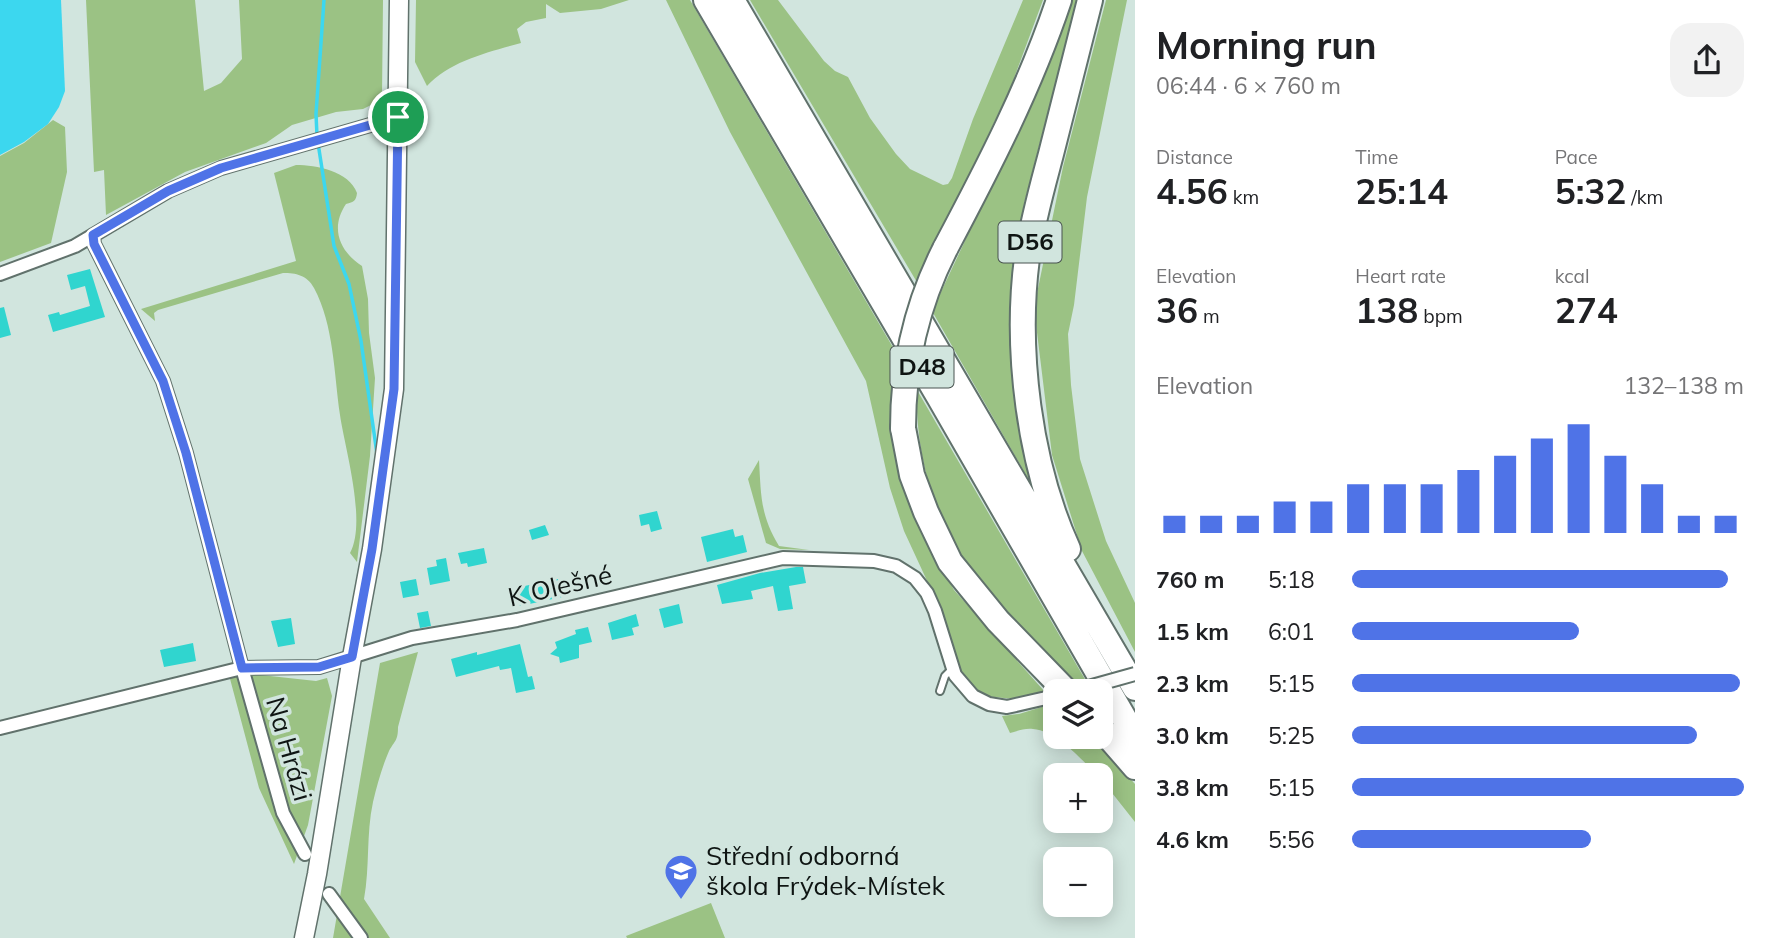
<!DOCTYPE html>
<html lang="en">
<head>
<meta charset="utf-8">
<style>
	body { margin:0; font-family:Mulish,sans-serif; background:#f2f2f2; color:#202124; height:100vh; display:flex; flex-direction:column; font-size:26px; white-space:nowrap }
	* { box-sizing:border-box; margin:0 }
	p { font-size:23px; color:#757577 }
	.icon { flex:none; width:38px; height:38px; fill:none; stroke:currentColor; stroke-width:2; stroke-linecap:round; stroke-linejoin:round }
	.map { position:relative; flex:1; overflow:hidden }
	.panel { display:flex; flex-direction:column; background:#fff; width:630px }
	.panel>* { flex:none }
	.controls { position:absolute; left:1043px; top:679px; display:grid; gap:14px }
	.controls a { display:grid; place-items:center; width:70px; height:70px; border-radius:14px; background:#fff; box-shadow:0 4px 18px #0003; font-size:35px }
	.pin { position:absolute; display:grid; place-items:center; width:60px; height:60px; color:#fff; margin:-30px; border:4px solid #fff; border-radius:50%; box-shadow:0 2px 7px #0007 }
	.round { display:grid; place-items:center; flex:none; width:74px; height:74px; border-radius:21px; background:#f2f2f2 }
	.summary { display:flex; align-items:center; justify-content:space-between; height:119px; padding:0 21px }
	h1 { font-size:38px; font-weight:700; line-height:52px }
	.stats { display:grid; grid-template-columns:repeat(3,1fr); gap:10px; height:119px; padding:7px 21px }
	.stats div { display:grid; align-content:center }
	.stats b { font-size:35px; font-weight:700 }
	.stats small { font-size:19px; font-weight:400 }
	.stats p { font-size:19px }
	.chart { height:196px; padding:14px 21px }
	.chart p { display:flex; justify-content:space-between }
	.chart svg { width:100%; height:126px; margin-top:7px; stroke:#4f73e7; stroke-width:6 }
	ul { padding:0 21px; list-style:none; font-size:23px }
	li { display:grid; grid-template-columns:112px 84px 1fr; align-items:center; height:52px }
	li i { height:18px; border-radius:9px; background:#4f73e7 }
	main { display:flex; flex:1; min-height:0 }
	.map>svg:first-child { display:block }
	.green { fill:#9bc284 }
	.water { fill:#3cd7ef }
	.lines { fill:none; stroke-linecap:round; stroke-linejoin:round }
	.stream { stroke:#3cd7ef; stroke-width:3.5 }
	.building { fill:#30d5cf }
	.lane-casing { stroke:#61726c; stroke-width:10 }
	.street-casing { stroke:#61726c; stroke-width:16 }
	.secondary-casing { stroke:#61726c; stroke-width:21 }
	.highway-casing { stroke:#61726c; stroke-width:28 }
	.lane { stroke:#fff; stroke-width:6 }
	.street { stroke:#fff; stroke-width:12 }
	.secondary { stroke:#fff; stroke-width:18 }
	.highway { stroke:#fff; stroke-width:24 }
	.street-bridge-casing { stroke:#61726c; stroke-width:16; stroke-linecap:butt }
	.highway-bridge-casing { stroke:#61726c; stroke-width:28; stroke-linecap:butt }
	.street-bridge { stroke:#fff; stroke-width:12 }
	.highway-bridge { stroke:#fff; stroke-width:24 }
	.route-casing { stroke:#fff; stroke-width:14 }
	.route { stroke:#4f73e7; stroke-width:9 }
	.labels { text-anchor:middle; stroke-width:7; stroke-linejoin:round; paint-order:stroke }
	.shield { fill:#d1e5de; stroke:#495350; stroke-width:2 }
	.shield-label { font-size:24px; font-weight:bold; fill:#0f1513 }
	.street-label { font-size:26px; fill:#0f1513; stroke:#d1e5de }
	.poi-label { font-size:26px; fill:#0f1513; stroke:#d1e5de; text-anchor:start }
</style>
</head>
<body>
<main>
<div class="map">
<svg width="1135" height="938" viewBox="0 0 1135 938">
	<rect width="100%" height="100%" fill="#d1e5de"/>
	<path class="green" d="M 86,0 L 195,0 L 204,91 L 221,83 L 242,59 L 239,0 L 383,0 L 382,95 L 373,104 L 363,109 L 336,112 L 292,125 L 266,143 L 185,172 L 106,215 L 104,170 L 94,172 Z
		M 416,0 L 629,0 L 601,9 L 560,13 L 546,4 L 546,18 L 526,22 L 517,29 L 521,43 C 489,52 450,61 427,86 L 415,62 Z
		M 666,0 L 690,0 L 898,356 L 929,545 L 954,590 L 1045,692 L 1013,699 L 985,696 L 977,692 L 961,674 L 935,598 L 904,531 L 890,488 L 866,381 L 730,132 Z
		M 750,0 L 778,0 L 824,61 L 835,71 L 848,77 L 870,118 L 896,154 L 910,169 L 943,185 L 948,184 L 952,178 L 973,119 L 1023,0 L 1043,0 L 1010,89 L 918,284 Z
		M 1070,0 L 1077,0 L 1024,204 L 1012,309 L 1037,494 L 932,311 L 1020,124 Z
		M 1106,0 L 1127,0 L 1087,197 L 1074,305 L 1068,334 L 1071,385 L 1080,459 L 1106,541 L 1135,603 L 1135,652 L 1082,551 L 1052,455 L 1034,308 L 1063,167 Z
		M 53,120 L 65,127 L 67,172 L 51,243 L 0,262 L 0,156 L 24,143 Z
		M 296,165 C 316,165 349,171 357,193 C 356,201 354,202 346,204 C 330,228 339,251 362,266 L 368,299 L 369,333 L 375,378 L 370,456 L 357,562 L 350,553 C 367,522 345,449 340,415 C 334,374 334,325 314,288 C 307,275 296,273 283,273 L 158,310 L 154,313 L 155,321 L 141,309 L 296,261 L 274,173 Z
		M 917,390 L 1086,681 L 1074,684 C 1038,645 998,607 967,564 C 932,516 915,449 917,390 Z
		M 759,460 C 761,494 760,515 779,546 L 809,550 L 780,549 L 766,543 L 748,479 Z
		M 418,652 L 398,727 C 398,741 395,740 389,751 C 382,767 377,785 373,802 C 366,834 370,867 364,899 L 390,938 L 333,938 L 380,663 Z
		M 252,674 L 316,681 L 327,678 L 332,696 L 308,825 L 294,864 L 259,788 L 229,675 Z
		M 1055,703 L 1055,737 L 1092,737 L 1135,784 L 1135,822 L 1101,779 L 1101,775 L 1097,775 C 1081,759 1057,731 1033,729 C 1025,728 1017,731 1010,733 L 1002,716 L 1019,714 Z
		M 711,903 L 725,938 L 627,938 L 626,936 Z"/>
	<path class="water" d="M 0,0 L 61,0 L 65,91 L 59,107 L 48,124 L 24,142 L 0,155 Z"/>
	<g class="lines">
		<path class="stream" d="M 317,136 L 316,114 L 324,0
			M 318,143 L 334,246 L 349,284 L 361,341 L 377,454"/>
	</g>
	<path class="building" d="M 90,269 L 105,317 L 53,332 L 48,315 L 59,312 L 60,315 L 90,306 L 85,286 L 71,290 L 67,275 Z
		M 4,307 L 11,335 L 0,338 L 0,308 Z
		M 657,511 L 662,529 L 651,532 L 649,524 L 641,526 L 639,515 Z
		M 545,525 L 549,535 L 532,540 L 529,530 Z
		M 733,529 L 735,537 L 743,535 L 747,552 L 707,562 L 701,537 Z
		M 484,548 L 487,563 L 468,567 L 467,563 L 461,564 L 458,553 Z
		M 446,558 L 450,581 L 430,585 L 427,568 L 437,566 L 436,560 Z
		M 796,567 L 803,567 L 806,583 L 789,586 L 793,609 L 778,611 L 773,586 L 751,591 L 753,599 L 722,604 L 717,585 L 760,573 Z
		M 605,572 L 608,583 L 589,588 L 587,577 Z
		M 416,579 L 419,595 L 403,598 L 400,582 Z
		M 558,579 L 562,597 L 520,606 L 515,588 Z
		M 679,604 L 683,623 L 664,628 L 659,609 Z
		M 428,611 L 431,626 L 420,628 L 417,613 Z
		M 636,614 L 639,626 L 632,628 L 634,635 L 612,640 L 608,623 Z
		M 291,618 L 295,644 L 278,647 L 271,621 Z
		M 588,627 L 592,642 L 579,645 L 579,658 L 560,663 L 559,657 L 550,654 L 557,648 L 555,642 L 576,634 L 575,630 Z
		M 193,643 L 196,661 L 164,667 L 160,650 Z
		M 520,644 L 528,677 L 532,676 L 535,689 L 516,693 L 511,668 L 500,670 L 499,666 L 456,677 L 451,659 L 477,652 L 477,655 Z"/>
	<g class="lines">
		<defs>
			<path id="lane" d="M 940,691 L 945,676 L 953,668"/>
			<path id="street" d="M 93,235 L 94,244 L 163,381 L 186,453 L 242,668 L 283,813 L 305,854
				M 0,274 L 75,246 L 168,191 L 221,168 L 398,117
				M 0,728 L 242,668 L 319,667 L 412,638 L 517,620 L 783,558 L 874,561 L 896,566 L 915,578 L 927,593 L 935,611 L 955,675 L 973,696 L 989,704 L 1007,707 L 1055,696
				M 329,894 L 361,938"/>
			<path id="secondary" d="M 304,938 L 317,874 L 352,657 L 372,549 L 394,389 L 399,0"/>
			<path id="highway" d="M 706,0 L 939,397 L 1135,737
				M 732,0 L 1135,688
				M 945,249 C 988,168 1030,87 1059,0
				M 903,428 L 912,475 L 926,512 L 950,562 L 998,621 L 1066,691
				M 1068,549 C 1029,464 1015,350 1027,258 C 1032,223 1042,188 1051,154 C 1064,103 1077,51 1090,0
				M 1101,728 L 1135,767"/>
		</defs>
		<use href="#lane" class="lane-casing"/>
		<use href="#street" class="street-casing"/>
		<use href="#secondary" class="secondary-casing"/>
		<use href="#highway" class="highway-casing"/>
		<use href="#lane" class="lane"/>
		<use href="#street" class="street"/>
		<use href="#secondary" class="secondary"/>
		<use href="#highway" class="highway"/>
		<defs>
			<path id="street-bridge" d="M 1074,691 L 1135,674"/>
			<path id="highway-bridge" d="M 903,428 C 903,364 916,306 945,249"/>
		</defs>
		<use href="#street-bridge" class="street-bridge-casing"/>
		<use href="#highway-bridge" class="highway-bridge-casing"/>
		<use href="#street-bridge" class="street-bridge"/>
		<use href="#highway-bridge" class="highway-bridge"/>
	</g>
	<g class="lines">
		<defs>
			<path id="route" d="M 398,117 L 394,389 L 372,549 L 352,657 L 319,667 L 242,668 L 186,453 L 163,381 L 94,244 L 93,235 L 168,191 L 221,168 Z"/>
		</defs>
		<use href="#route" class="route-casing"/>
		<use href="#route" class="route"/>
	</g>
	<defs>
		<symbol id="university-pin" viewBox="-11 -11 22 30"><path d="M0 17L-7.5 6A9.5 9.5 0 1 1 7.5 6Z" fill="#4f73e7" stroke="#d1e5de"/><path d="M0-5L7-2L0 1L-7-2ZM-4 1L0 2.5L4 1V4Q0 6-4 4Z" fill="#fff"/></symbol>
	</defs>
	<g fill-rule="evenodd">
		<use href="#university-pin" x="662" y="852" width="38" height="52"/>
	</g>
	<g class="labels">
		<g class="shield">
			<rect x="998.5" y="221.5" width="63" height="41" rx="5"/>
			<rect x="890.5" y="346.5" width="63" height="41" rx="5"/>
		</g>
		<g class="shield-label">
			<text x="1030" y="250">D56</text>
			<text x="922" y="375">D48</text>
		</g>
		<g class="street-label">
			<text transform="translate(560 586) rotate(-13)" y="9">K Olešné</text>
			<text transform="translate(289 749) rotate(74)" y="9">Na Hrázi</text>
		</g>
		<g class="poi-label">
			<text x="706" y="865">Střední odborná<tspan x="706" dy="30">škola Frýdek-Místek</tspan></text>
		</g>
	</g>
</svg>
<div class="controls">
<a><svg class="icon" aria-label="layers" viewBox="0 0 24 24"><path d="M12 4l9 5-9 5-9-5zM3 14l9 5 9-5"/></svg></a>
<a>+</a>
<a>−</a>
</div>
<div class="pin" style="left:398px;top:117px;background:#1e9e55"><svg class="icon" aria-label="arrive" viewBox="0 0 24 24"><path d="M6 21V4h12l-3 4 3 4H6"/></svg></div>
</div>
<section class="panel">
<div class="summary"><div><h1>Morning run</h1><p>06:44 · 6 × 760 m</p></div><a class="round"><svg class="icon" aria-label="share" viewBox="0 0 24 24"><path d="M12 15V3M7 8l5-5 5 5M5 13v7h14v-7"/></svg></a></div>
<div class="stats">
<div><p>Distance</p><b>4.56<small> km</small></b></div>
<div><p>Time</p><b>25:14</b></div>
<div><p>Pace</p><b>5:32<small> /km</small></b></div>
</div>
<div class="stats">
<div><p>Elevation</p><b>36<small> m</small></b></div>
<div><p>Heart rate</p><b>138<small> bpm</small></b></div>
<div><p>kcal</p><b>274</b></div>
</div>
<div class="chart"><p><span>Elevation</span>132–138 m</p>
<svg viewBox="0 0 160 44" preserveAspectRatio="none"><path d="M5 44V38M15 44V38M25 44V38M35 44V33M45 44V33M55 44V27M65 44V27M75 44V27M85 44V22M95 44V17M105 44V11M115 44V6M125 44V17M135 44V27M145 44V38M155 44V38"/></svg>
</div>
<ul>
<li><b>760 m</b>5:18<i style="width:96%"></i></li>
<li><b>1.5 km</b>6:01<i style="width:58%"></i></li>
<li><b>2.3 km</b>5:15<i style="width:99%"></i></li>
<li><b>3.0 km</b>5:25<i style="width:88%"></i></li>
<li><b>3.8 km</b>5:15<i style="width:100%"></i></li>
<li><b>4.6 km</b>5:56<i style="width:61%"></i></li>
</ul>
</section>
</main>
</body>
</html>
